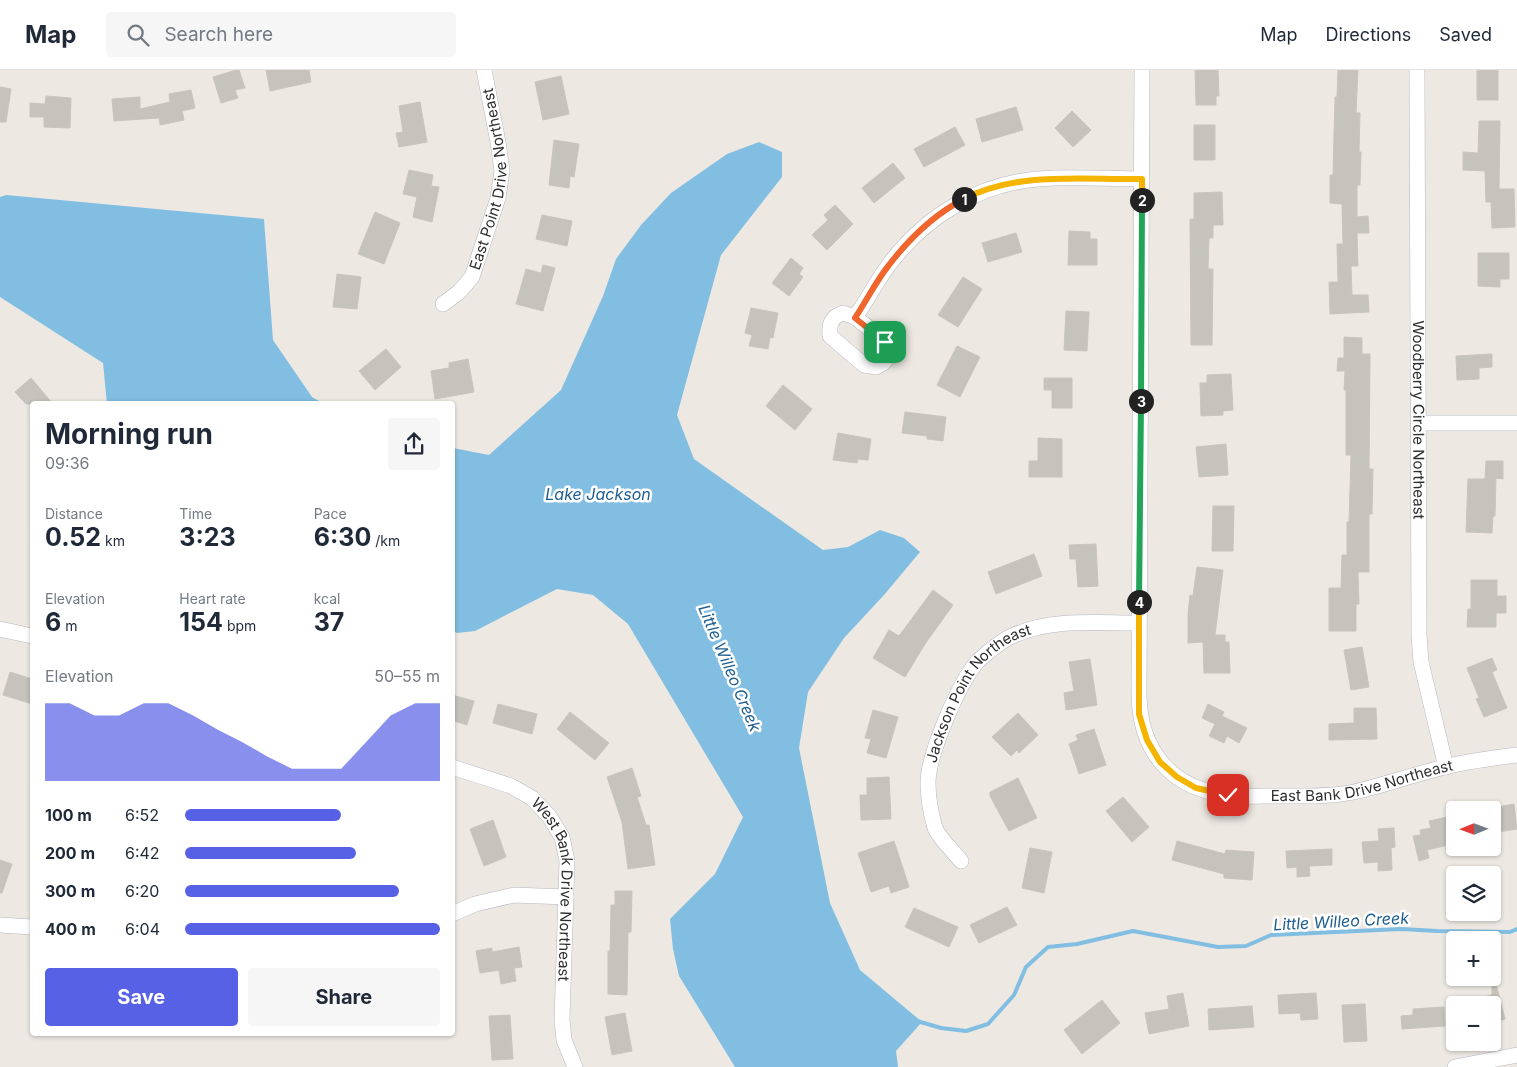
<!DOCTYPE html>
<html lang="en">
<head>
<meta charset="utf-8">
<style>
	body { margin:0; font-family:Inter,sans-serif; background:#f6f6f7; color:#1f2937; height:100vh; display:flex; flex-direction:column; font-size:19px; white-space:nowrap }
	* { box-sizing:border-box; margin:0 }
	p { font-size:16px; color:#747a83 }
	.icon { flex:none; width:28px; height:28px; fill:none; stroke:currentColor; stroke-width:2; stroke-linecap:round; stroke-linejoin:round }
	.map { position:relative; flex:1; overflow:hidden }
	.side { position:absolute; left:30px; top:331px; width:425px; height:635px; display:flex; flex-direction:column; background:#fff; border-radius:5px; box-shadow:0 1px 4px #0004 }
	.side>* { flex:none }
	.needle { width:32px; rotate:269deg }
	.tools { position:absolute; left:1446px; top:731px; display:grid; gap:10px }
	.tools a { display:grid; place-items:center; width:55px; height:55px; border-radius:5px; background:#fff; box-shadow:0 1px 4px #0004; font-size:25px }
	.pin { position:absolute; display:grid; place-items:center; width:42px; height:42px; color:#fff; margin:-21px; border-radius:10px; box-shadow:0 2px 8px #0006 }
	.km { position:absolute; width:25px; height:25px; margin:-12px; border-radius:50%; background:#222; color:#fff; font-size:14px; line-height:25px; text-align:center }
	.round { display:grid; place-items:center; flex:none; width:52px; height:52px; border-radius:5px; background:#f6f6f7 }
	.summary { display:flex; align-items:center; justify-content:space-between; height:85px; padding:0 15px }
	h1 { font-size:28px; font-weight:700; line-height:38px }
	.stats { display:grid; grid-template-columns:repeat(3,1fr); gap:8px; height:85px; padding:5px 15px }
	.stats div { display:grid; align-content:center }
	.stats b { font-size:25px; font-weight:700 }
	.stats small { font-size:14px; font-weight:400 }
	.stats p { font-size:14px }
	.chart { height:140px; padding:10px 15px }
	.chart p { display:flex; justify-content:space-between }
	.chart svg { width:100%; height:90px; margin-top:5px; fill:#5661e6; opacity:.7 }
	.cta { display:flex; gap:10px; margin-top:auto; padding:10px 15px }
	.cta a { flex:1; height:58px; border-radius:5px; background:#5661e6; color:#fff; font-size:20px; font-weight:700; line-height:58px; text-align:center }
	.cta a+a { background:#f6f6f7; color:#1f2937 }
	ul { padding:0 15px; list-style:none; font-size:16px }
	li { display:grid; grid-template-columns:80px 60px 1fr; align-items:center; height:38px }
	li i { height:12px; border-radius:6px; background:#5661e6 }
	header { display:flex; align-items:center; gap:30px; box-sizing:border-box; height:70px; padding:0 25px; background:#fff; border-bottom:1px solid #e0e1e3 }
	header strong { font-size:24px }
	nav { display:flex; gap:28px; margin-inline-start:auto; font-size:18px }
	.search { width:350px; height:45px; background:#f6f6f7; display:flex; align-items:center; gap:12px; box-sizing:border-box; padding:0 18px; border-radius:5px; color:#747a83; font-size:19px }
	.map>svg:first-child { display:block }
	.water { fill:#82bee2 }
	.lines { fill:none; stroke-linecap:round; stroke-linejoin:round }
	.stream { stroke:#82bee2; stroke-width:4 }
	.building { fill:#c6c3bd; stroke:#c9c5bb }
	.minor-casing { stroke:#b5b6c0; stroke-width:16 }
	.minor { stroke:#fff; stroke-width:15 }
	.split-1-casing { stroke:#fff; stroke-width:10 }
	.split-2-casing { stroke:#fff; stroke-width:10 }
	.split-3-casing { stroke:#fff; stroke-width:10 }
	.split-4-casing { stroke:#fff; stroke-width:10 }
	.split-5-casing { stroke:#fff; stroke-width:10 }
	.split-1 { stroke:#f0652b; stroke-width:6 }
	.split-2 { stroke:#f5b400; stroke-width:6 }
	.split-3 { stroke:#22a559; stroke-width:6 }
	.split-4 { stroke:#22a559; stroke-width:6 }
	.split-5 { stroke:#f5b400; stroke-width:6 }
	.labels { text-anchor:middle; stroke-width:5; stroke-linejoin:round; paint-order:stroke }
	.street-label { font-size:15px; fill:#2e2e2e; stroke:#fff }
	.water-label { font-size:16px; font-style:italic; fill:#1e5d91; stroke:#fff }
</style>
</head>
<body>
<header>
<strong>Map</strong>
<div class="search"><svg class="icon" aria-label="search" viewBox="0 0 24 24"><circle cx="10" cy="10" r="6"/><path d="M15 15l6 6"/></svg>Search here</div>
<nav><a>Map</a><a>Directions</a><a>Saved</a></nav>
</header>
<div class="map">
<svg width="1517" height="997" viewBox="0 0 1517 997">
	<rect width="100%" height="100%" fill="#ede9e2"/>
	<path class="water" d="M 759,72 L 782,82 L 782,107 L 721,185 L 677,345 L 694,389 L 823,480 L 848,477 L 880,460 L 904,468 L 920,482 L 884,525 L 844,568 L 808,622 L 799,678 L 830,833 L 860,900 L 922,952 L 896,981 L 898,997 L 735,997 L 679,906 L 673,879 L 670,849 L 715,804 L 743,747 L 628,554 L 593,525 L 557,519 L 475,561 L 457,563 L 453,561 L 453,378 L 489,385 L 561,320 L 603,226 L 616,189 L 641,155 L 671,123 L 727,84 Z
		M 6,125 L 264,149 L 273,270 L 312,327 L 324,334 L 107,334 L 103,293 L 0,227 L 0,127 Z"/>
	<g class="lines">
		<path class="stream" d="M 917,951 L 941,958 L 966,961 L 988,954 L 1014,925 L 1026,897 L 1048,877 L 1077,874 L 1133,861 L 1218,877 L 1246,876 L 1271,865 L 1401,859 L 1437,861 L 1510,862 L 1517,859"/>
	</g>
	<path class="building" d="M 236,0 L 239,0 L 245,18 L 235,20 L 238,28 L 221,33 L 213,7 Z
		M 266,0 L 309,0 L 311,12 L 270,21 Z
		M 1195,0 L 1218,0 L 1219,26 L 1216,26 L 1216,35 L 1196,35 Z
		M 1338,0 L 1358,0 L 1356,43 L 1360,43 L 1359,82 L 1361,82 L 1360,115 L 1357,115 L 1357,147 L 1368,146 L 1369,163 L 1357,163 L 1358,196 L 1351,196 L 1352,225 L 1368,225 L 1369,242 L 1330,244 L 1329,212 L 1338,212 L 1337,174 L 1343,174 L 1342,134 L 1330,133 L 1330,105 L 1333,105 L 1335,27 L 1337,27 Z
		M 1477,0 L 1498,0 L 1498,30 L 1477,30 Z
		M 561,6 L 569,44 L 543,50 L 535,12 Z
		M 0,17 L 11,19 L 6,52 L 0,52 Z
		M 191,20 L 195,38 L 182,41 L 184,50 L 160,55 L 159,48 L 114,51 L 112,29 L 140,27 L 140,39 L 170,32 L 169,24 Z
		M 46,26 L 71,28 L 70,58 L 44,57 L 44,47 L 30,47 L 30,33 L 45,34 Z
		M 420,32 L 427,72 L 399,77 L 396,63 L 403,62 L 399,36 Z
		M 1016,37 L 1023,60 L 982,72 L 976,49 Z
		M 1072,41 L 1091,60 L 1073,77 L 1055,58 Z
		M 1479,51 L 1500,51 L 1499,119 L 1514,119 L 1515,157 L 1492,158 L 1491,132 L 1486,132 L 1485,101 L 1463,100 L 1463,82 L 1478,83 Z
		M 1194,55 L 1215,55 L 1215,90 L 1194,90 Z
		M 955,57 L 965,75 L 924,97 L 914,79 Z
		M 554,70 L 579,74 L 574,107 L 570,106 L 569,118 L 549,115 Z
		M 893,93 L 905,108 L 874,133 L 862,118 Z
		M 409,100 L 433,105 L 431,116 L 439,117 L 432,152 L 413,147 L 417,127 L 403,124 Z
		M 1222,122 L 1223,155 L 1213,155 L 1213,168 L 1209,168 L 1208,199 L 1213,199 L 1212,275 L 1191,275 L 1190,149 L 1194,149 L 1194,123 Z
		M 835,135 L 853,154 L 827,180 L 812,165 L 828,150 L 824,145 Z
		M 375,142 L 400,153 L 384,194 L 358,184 Z
		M 542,145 L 572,151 L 567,176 L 536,169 Z
		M 1069,161 L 1090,162 L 1090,169 L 1097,169 L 1097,195 L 1068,195 Z
		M 1016,163 L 1022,182 L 988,192 L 982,173 Z
		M 1478,183 L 1509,183 L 1509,209 L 1500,209 L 1500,217 L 1478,216 Z
		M 791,188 L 803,198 L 799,204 L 803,207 L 789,226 L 772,213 Z
		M 543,195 L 555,198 L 543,241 L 516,234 L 526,199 L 541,203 Z
		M 337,204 L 361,207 L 357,239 L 333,237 Z
		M 963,207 L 982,219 L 958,257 L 938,245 Z
		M 751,238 L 778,243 L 773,268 L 770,267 L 768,279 L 749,276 L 752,265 L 745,263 Z
		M 1066,241 L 1089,242 L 1087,281 L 1064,280 Z
		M 1344,267 L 1362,268 L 1362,284 L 1370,284 L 1369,399 L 1373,399 L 1372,444 L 1369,444 L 1369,502 L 1358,502 L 1359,534 L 1356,534 L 1356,561 L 1329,561 L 1329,518 L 1341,518 L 1342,485 L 1347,485 L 1347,452 L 1349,452 L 1351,385 L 1346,385 L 1346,320 L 1344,320 L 1345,301 L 1337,301 L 1338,288 L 1344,288 Z
		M 957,276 L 980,287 L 960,327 L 937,315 Z
		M 386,279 L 401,297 L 375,320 L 359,301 Z
		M 1492,284 L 1492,297 L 1479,298 L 1479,309 L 1457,310 L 1456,286 Z
		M 468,289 L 474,322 L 435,329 L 431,301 L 449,298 L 449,293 Z
		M 1231,304 L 1233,340 L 1223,341 L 1223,345 L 1201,346 L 1200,313 L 1207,313 L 1207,305 Z
		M 31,308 L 53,334 L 26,334 L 15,322 Z
		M 1044,308 L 1072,308 L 1072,338 L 1052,338 L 1052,320 L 1044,320 Z
		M 783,315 L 812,339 L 795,360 L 766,336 Z
		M 905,342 L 946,347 L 943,371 L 927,369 L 927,366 L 902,363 Z
		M 838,363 L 871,369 L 868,390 L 858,389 L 857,393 L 833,390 Z
		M 1038,368 L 1062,369 L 1062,407 L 1029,407 L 1029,391 L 1038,391 Z
		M 1226,374 L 1228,405 L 1199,407 L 1196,377 Z
		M 1486,391 L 1503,391 L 1503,409 L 1496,408 L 1495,446 L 1493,446 L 1492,463 L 1466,462 L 1468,409 L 1485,409 Z
		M 1213,436 L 1234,436 L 1233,481 L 1212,481 Z
		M 1096,474 L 1098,516 L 1078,517 L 1076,489 L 1070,489 L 1069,475 Z
		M 1034,484 L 1042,506 L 996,524 L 988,502 Z
		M 1197,497 L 1223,500 L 1215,565 L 1225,565 L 1225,572 L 1229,572 L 1230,603 L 1204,603 L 1203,572 L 1188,573 L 1188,545 L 1190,525 L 1193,526 Z
		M 1471,510 L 1497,510 L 1497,526 L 1506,526 L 1506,543 L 1496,543 L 1496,557 L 1467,557 L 1468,539 L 1471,539 Z
		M 933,520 L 953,535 L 925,574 L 905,607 L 873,588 L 889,560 L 899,566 Z
		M 1362,577 L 1369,617 L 1351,620 L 1344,580 Z
		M 1492,588 L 1497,600 L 1492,602 L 1507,638 L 1484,647 L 1476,629 L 1479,628 L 1467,598 Z
		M 1090,589 L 1097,635 L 1066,640 L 1064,623 L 1074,621 L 1069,592 Z
		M 10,602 L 32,609 L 32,634 L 3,625 Z
		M 452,625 L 474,631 L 467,655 L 454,651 L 456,646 L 452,645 Z
		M 498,634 L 537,644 L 532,664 L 493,653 Z
		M 1208,634 L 1224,642 L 1222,646 L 1247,658 L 1239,673 L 1227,666 L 1224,673 L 1209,666 L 1215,654 L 1202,648 Z
		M 1354,638 L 1376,638 L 1377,669 L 1329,670 L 1329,654 L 1354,653 Z
		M 873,640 L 898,647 L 886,688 L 867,683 L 871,669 L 865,668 Z
		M 570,642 L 609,673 L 595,690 L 557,659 Z
		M 1018,643 L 1038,665 L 1019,683 L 1017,680 L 1011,686 L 992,667 Z
		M 1094,659 L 1106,695 L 1079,704 L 1069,674 L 1078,670 L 1076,665 Z
		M 632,698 L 641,726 L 637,727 L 646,755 L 649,755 L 655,795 L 628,799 L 622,752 L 607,707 Z
		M 889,707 L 891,749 L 861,750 L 860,725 L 867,725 L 867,708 Z
		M 1018,708 L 1037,748 L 1009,761 L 990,726 L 990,722 Z
		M 1123,727 L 1149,757 L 1132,772 L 1106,741 Z
		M 1514,734 L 1517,759 L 1492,763 L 1492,738 Z
		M 1447,747 L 1453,774 L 1427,780 L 1429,788 L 1419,791 L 1413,766 L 1421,765 L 1420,760 L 1431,758 L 1429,751 Z
		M 493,750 L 506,787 L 484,796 L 470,759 Z
		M 1394,758 L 1395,777 L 1391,778 L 1392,800 L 1378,801 L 1378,792 L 1364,793 L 1362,772 L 1379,771 L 1378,759 Z
		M 894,771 L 909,817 L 891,823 L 889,816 L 871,822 L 858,783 Z
		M 1177,771 L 1225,784 L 1226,780 L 1254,782 L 1252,810 L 1224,808 L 1224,804 L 1172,790 Z
		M 1030,778 L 1052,782 L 1044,823 L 1022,818 Z
		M 1332,779 L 1332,795 L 1309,796 L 1310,806 L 1297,807 L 1297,797 L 1287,798 L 1286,781 Z
		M 0,790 L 12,794 L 2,823 L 0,823 Z
		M 615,821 L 632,821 L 631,862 L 628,862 L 627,925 L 608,924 L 608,881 L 610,881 L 611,835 L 615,835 Z
		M 1007,837 L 1017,855 L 979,873 L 970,855 Z
		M 914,838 L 958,857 L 949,877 L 905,857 Z
		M 519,877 L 522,897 L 514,898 L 516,911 L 501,914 L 499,900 L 480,903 L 476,881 L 492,878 L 492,882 Z
		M 1496,914 L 1505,949 L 1492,953 L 1492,935 L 1469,935 L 1468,931 L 1492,925 L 1492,915 Z
		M 1183,923 L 1189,956 L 1149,964 L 1145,943 L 1169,939 L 1167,926 Z
		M 1316,923 L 1318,949 L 1301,950 L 1300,943 L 1279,944 L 1278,925 Z
		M 1102,930 L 1120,953 L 1082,984 L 1064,960 Z
		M 1365,934 L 1367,971 L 1344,972 L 1342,935 Z
		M 1252,936 L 1254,957 L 1209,960 L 1208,939 Z
		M 1444,937 L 1445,956 L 1402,959 L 1401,946 L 1413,945 L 1413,939 Z
		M 625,943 L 632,981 L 612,985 L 605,947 Z
		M 510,945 L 513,989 L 492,990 L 489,946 Z"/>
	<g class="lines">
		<defs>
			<g id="minor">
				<path id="s1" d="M 1142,0 L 1139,625 C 1140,681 1171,719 1228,725 C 1244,727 1261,726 1277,726 C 1302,726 1329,727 1354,722 C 1385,715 1415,704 1445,697 C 1469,691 1493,688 1517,685"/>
				<path id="s2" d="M 1417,0 L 1419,565 L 1421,592 L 1446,697"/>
				<path id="s3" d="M 443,234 L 459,222 L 472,207 L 498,128 L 502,101 L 498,72 L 484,0"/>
				<path d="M 855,247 C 865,256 897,275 886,290 C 884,293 879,295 876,297 L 864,295 L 830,266 C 829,254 831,247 843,243 L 855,247 C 867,231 876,212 888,196 C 924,147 978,114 1038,109 C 1072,106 1107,109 1141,109"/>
				<path d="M 1419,353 L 1517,353"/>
				<path d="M 0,559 L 32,566"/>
				<path id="s4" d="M 452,697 L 511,716 L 532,728 L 549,746 L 562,767 L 567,791 L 562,950 L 564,970 L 575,997"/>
				<path id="s5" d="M 961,791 C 954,782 939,768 935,758 C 931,744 928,728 928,713 C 928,685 959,612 978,591 C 988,582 999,572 1012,566 C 1051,548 1096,553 1139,553"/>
				<path d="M 452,844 L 475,834 L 514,825 L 566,827"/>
				<path d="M 0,855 L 32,857"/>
				<path d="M 1455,997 L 1517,985"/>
			</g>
		</defs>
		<use href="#minor" class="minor-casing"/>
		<use href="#minor" class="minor"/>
	</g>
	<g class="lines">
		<defs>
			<path id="split-1" d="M 885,272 L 855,248 C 867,230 876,211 889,195 C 909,169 935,144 964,129"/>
			<path id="split-2" d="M 964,129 C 1018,101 1083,110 1142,109 L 1142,130"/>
			<path id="split-3" d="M 1141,331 L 1142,130"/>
			<path id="split-4" d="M 1139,532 L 1141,331"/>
			<path id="split-5" d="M 1139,532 L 1139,644 L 1147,670 L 1160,692 L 1177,707 L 1196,718 L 1228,725"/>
		</defs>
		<use href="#split-1" class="split-1-casing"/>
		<use href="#split-2" class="split-2-casing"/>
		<use href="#split-3" class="split-3-casing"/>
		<use href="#split-4" class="split-4-casing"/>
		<use href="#split-5" class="split-5-casing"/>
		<use href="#split-1" class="split-1"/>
		<use href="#split-2" class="split-2"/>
		<use href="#split-3" class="split-3"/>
		<use href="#split-4" class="split-4"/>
		<use href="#split-5" class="split-5"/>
	</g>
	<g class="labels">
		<g class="street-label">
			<text dy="5" stroke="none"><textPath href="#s3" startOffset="141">East Point Drive Northeast</textPath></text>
			<text dy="5" stroke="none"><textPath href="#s2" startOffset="350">Woodberry Circle Northeast</textPath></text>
			<text dy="5" stroke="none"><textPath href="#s5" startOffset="196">Jackson Point Northeast</textPath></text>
			<text dy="5" stroke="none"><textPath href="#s1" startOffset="909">East Bank Drive Northeast</textPath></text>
			<text dy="5" stroke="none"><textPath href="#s4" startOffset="185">West Bank Drive Northeast</textPath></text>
		</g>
		<g class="water-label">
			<text x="598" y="430">Lake Jackson</text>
			<text transform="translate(730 598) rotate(67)" y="6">Little Willeo Creek</text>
			<text transform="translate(1341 851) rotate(-3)" y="6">Little Willeo Creek</text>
		</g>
	</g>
</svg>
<div class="tools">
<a><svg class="needle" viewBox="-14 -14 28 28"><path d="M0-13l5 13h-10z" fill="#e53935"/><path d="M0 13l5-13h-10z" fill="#747a83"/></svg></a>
<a><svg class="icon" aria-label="layers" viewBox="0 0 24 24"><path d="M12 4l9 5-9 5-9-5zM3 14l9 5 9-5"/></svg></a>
<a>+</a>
<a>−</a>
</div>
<div class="pin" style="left:885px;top:272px;background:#1e9e55"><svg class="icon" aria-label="arrive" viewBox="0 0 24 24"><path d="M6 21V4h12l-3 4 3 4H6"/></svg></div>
<div class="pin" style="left:1228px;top:725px;background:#d93025"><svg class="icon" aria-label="check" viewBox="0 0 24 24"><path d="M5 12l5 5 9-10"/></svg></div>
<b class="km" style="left:964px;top:129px">1</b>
<b class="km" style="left:1142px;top:130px">2</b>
<b class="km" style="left:1141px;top:331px">3</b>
<b class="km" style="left:1139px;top:532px">4</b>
<section class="side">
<div class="summary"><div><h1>Morning run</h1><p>09:36</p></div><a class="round"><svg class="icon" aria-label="share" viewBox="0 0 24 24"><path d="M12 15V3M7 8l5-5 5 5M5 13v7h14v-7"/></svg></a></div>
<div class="stats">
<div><p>Distance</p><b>0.52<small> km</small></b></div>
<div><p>Time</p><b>3:23</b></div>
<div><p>Pace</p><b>6:30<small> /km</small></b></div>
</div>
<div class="stats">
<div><p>Elevation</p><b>6<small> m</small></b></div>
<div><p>Heart rate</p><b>154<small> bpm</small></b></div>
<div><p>kcal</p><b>37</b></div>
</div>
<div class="chart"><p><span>Elevation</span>50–55 m</p>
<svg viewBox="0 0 160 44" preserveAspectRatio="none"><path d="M0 44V6L10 6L20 12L30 12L40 6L50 6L60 12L70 19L80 25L90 32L100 38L110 38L120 38L130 25L140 12L150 6L160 6V44z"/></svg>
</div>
<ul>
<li><b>100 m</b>6:52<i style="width:61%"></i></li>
<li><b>200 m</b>6:42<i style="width:67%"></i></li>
<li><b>300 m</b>6:20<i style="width:84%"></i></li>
<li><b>400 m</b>6:04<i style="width:100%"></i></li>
</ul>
<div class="cta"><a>Save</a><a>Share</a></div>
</section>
</div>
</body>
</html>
